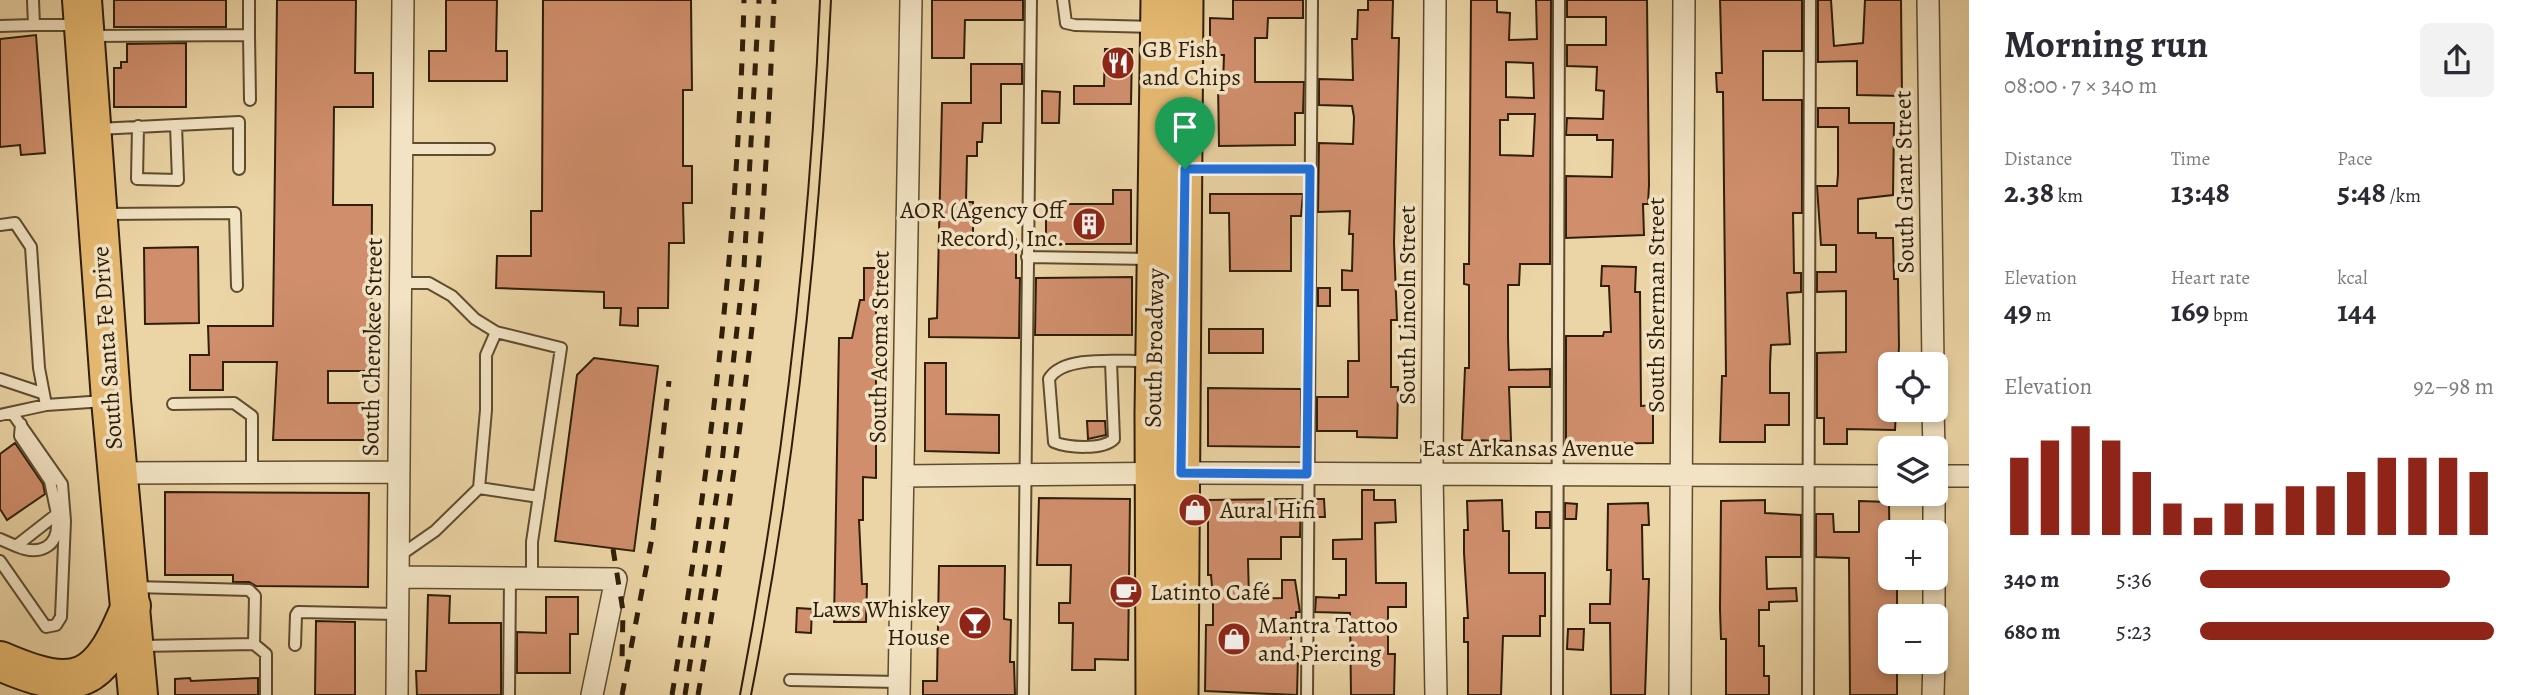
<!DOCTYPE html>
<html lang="en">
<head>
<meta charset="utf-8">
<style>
	body { margin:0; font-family:Alegreya,serif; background:#f2f2f3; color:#2b2b33; height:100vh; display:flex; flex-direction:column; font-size:26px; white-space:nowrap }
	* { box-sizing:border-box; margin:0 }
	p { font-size:23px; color:#7c7c81 }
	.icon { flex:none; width:38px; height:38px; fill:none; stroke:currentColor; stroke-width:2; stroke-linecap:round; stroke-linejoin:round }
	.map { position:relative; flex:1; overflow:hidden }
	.side { display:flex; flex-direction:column; background:#fff; width:560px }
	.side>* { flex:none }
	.tools { position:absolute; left:1878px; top:352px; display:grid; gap:14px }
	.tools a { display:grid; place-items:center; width:70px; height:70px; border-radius:10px; background:#fff; box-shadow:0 4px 10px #0003; font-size:35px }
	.pin { position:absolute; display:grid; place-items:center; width:60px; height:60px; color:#fff; margin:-72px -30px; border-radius:50% 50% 50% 0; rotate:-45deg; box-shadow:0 0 7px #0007 }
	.pin .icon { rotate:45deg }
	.round { display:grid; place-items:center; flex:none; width:74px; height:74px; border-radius:10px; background:#f2f2f3 }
	.summary { display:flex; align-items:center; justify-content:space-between; height:119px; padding:0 35px }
	h1 { font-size:38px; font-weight:600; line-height:52px }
	.figures { display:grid; grid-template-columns:repeat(3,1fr); gap:10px; height:119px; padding:7px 35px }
	.figures div { display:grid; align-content:center }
	.figures b { font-size:30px; font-weight:600 }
	.figures small { font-size:19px; font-weight:400 }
	.figures p { font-size:19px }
	.chart { height:196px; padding:14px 35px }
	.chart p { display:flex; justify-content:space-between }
	.chart svg { width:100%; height:126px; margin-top:7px; stroke:#8f2418; stroke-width:6 }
	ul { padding:0 35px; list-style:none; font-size:23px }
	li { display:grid; grid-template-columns:112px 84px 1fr; align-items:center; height:52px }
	li i { height:18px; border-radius:9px; background:#8f2418 }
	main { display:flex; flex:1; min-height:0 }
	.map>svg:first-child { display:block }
	.building { fill:#d08e6c; stroke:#2f1e08; stroke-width:2; fill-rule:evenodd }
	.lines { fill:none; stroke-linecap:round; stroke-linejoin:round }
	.lane-casing { stroke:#5e4c2f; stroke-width:14 }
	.street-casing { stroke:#5e4c2f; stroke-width:24 }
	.primary-casing { stroke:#2f1e08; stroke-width:37 }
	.highway-casing { stroke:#2f1e08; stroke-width:42 }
	.lane { stroke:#f2e3c4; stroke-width:10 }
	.street { stroke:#f2e3c4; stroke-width:21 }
	.primary { stroke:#e6ba72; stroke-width:33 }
	.highway { stroke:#e6ba72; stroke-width:38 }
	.tram { stroke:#2f1e08; stroke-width:2 }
	.rail { stroke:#2f1e08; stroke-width:5; stroke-dasharray:12 12; stroke-linecap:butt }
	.route-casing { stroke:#fff; stroke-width:14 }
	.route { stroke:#1a73e8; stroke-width:9 }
	.labels { text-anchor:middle; stroke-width:7; stroke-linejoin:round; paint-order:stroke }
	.poi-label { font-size:24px; fill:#2f1e08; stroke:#f2e3c4; text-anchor:start }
	.street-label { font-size:24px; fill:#2f1e08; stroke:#f2e3c4 }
</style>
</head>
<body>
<main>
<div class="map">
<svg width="1969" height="695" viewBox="0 0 1969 695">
	<rect width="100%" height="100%" fill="#ebd4a5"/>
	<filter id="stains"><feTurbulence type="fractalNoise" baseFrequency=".00286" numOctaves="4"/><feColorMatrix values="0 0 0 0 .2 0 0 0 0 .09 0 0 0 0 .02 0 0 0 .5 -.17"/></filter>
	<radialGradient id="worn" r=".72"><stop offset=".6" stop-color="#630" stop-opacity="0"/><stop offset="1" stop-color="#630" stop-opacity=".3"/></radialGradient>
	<path class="building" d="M 114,0 L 226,0 L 226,27 L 114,27 Z
		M 277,0 L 356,0 L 355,73 L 373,73 L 373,107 L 334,107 L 333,205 L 372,205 L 371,371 L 328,371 L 328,403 L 369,403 L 369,440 L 273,440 L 277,362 L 223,362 L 223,390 L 190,390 L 190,355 L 209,355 L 208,326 L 273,326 Z
		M 446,0 L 497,0 L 496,51 L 507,51 L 507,81 L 429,81 L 429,51 L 446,51 Z
		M 543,0 L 691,0 L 692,90 L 683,90 L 683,166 L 692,166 L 692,203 L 683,203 L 684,243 L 669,243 L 668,308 L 638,308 L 638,326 L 620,325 L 621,308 L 604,308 L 604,292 L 496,288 L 497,256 L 531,256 L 531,211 L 542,211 Z
		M 932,0 L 1023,0 L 1023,20 L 965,20 L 964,58 L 932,58 Z
		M 1233,0 L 1303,0 L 1303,18 L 1268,18 L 1267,38 L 1255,38 L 1255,82 L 1304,82 L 1303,113 L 1295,113 L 1295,145 L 1219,146 L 1218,83 L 1223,83 L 1224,55 L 1210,55 L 1210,18 L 1233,19 Z
		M 1368,0 L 1393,0 L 1392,38 L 1399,38 L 1394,243 L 1397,320 L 1391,320 L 1391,387 L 1398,387 L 1397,438 L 1357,437 L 1357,431 L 1317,431 L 1317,397 L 1348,397 L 1348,361 L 1359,361 L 1358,290 L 1342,290 L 1342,270 L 1352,271 L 1353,234 L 1349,234 L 1350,211 L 1318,212 L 1319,143 L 1353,144 L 1354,117 L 1352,106 L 1319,105 L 1319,79 L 1353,80 L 1352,39 L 1357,39 L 1358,10 L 1368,10 Z
		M 1471,0 L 1497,0 L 1497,12 L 1510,13 L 1509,40 L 1537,39 L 1536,0 L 1551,0 L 1550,264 L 1520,264 L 1519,285 L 1508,285 L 1508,338 L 1509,370 L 1550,369 L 1550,387 L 1509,387 L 1511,441 L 1462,440 L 1465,368 L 1469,368 L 1469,285 L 1464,284 L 1464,264 L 1469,264 ZM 1506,62 L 1533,63 L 1534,98 L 1506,97 ZM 1508,114 L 1535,114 L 1533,156 L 1500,155 L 1500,120 L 1508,120 Z
		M 1567,0 L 1647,0 L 1649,185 L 1648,204 L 1643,204 L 1644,235 L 1566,238 L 1566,176 L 1612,177 L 1613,140 L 1597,140 L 1597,135 L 1566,135 L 1567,118 L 1603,119 L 1604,91 L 1596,90 L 1597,67 L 1567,66 L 1567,45 L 1606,45 L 1606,17 L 1567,17 Z
		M 1720,0 L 1802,0 L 1802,51 L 1763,51 L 1763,100 L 1802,100 L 1802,213 L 1793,213 L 1794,273 L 1801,273 L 1801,292 L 1787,293 L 1790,344 L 1771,345 L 1770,364 L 1770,393 L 1789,393 L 1789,425 L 1765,425 L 1765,442 L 1720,442 L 1722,376 L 1726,376 L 1723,92 L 1717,92 L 1716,73 L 1722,73 Z
		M 1818,0 L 1831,0 L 1834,46 L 1863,43 L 1865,0 L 1901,0 L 1902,96 L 1857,95 L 1857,61 L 1818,62 Z
		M 36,35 L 45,153 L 21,155 L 20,145 L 0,147 L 0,39 Z
		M 186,43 L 186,107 L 114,107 L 114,68 L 121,68 L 121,62 L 127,62 L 127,44 Z
		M 1105,49 L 1132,49 L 1131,104 L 1074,104 L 1074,86 L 1104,86 Z
		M 971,64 L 1022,64 L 1022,84 L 1001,84 L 1001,123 L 983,123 L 982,142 L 977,142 L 977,156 L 967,156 L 966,202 L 973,202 L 973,239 L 1016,239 L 1016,278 L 1020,278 L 1019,338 L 929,337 L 929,319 L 937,318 L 942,103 L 971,103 Z
		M 1042,91 L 1060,92 L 1059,123 L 1042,123 Z
		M 1818,108 L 1849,108 L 1849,123 L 1894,123 L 1893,195 L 1858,199 L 1858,233 L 1876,233 L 1876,238 L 1893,238 L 1894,279 L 1898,279 L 1899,346 L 1898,364 L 1890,364 L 1890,410 L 1896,410 L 1895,430 L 1847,429 L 1847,444 L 1824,444 L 1824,418 L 1817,418 L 1817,353 L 1846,352 L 1846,291 L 1817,292 L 1817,272 L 1836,272 L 1836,245 L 1821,245 L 1817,186 L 1837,186 L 1838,174 L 1838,127 L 1818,127 Z
		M 1113,190 L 1131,190 L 1131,244 L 1046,244 L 1046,204 L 1113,204 Z
		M 1210,194 L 1303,194 L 1301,216 L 1291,216 L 1291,271 L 1230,271 L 1229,213 L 1210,213 Z
		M 198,247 L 199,323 L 145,324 L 144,248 Z
		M 1602,266 L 1636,267 L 1635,292 L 1640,292 L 1641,406 L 1653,405 L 1653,443 L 1566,444 L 1566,336 L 1603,336 L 1604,332 L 1611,332 L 1609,286 L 1601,286 Z
		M 864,268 L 882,268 L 882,300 L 871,300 L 876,300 L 876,478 L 863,477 L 863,520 L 859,520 L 862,584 L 867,584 L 866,622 L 834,622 L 839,338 L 852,338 L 860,300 L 864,300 Z
		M 1132,277 L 1132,335 L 1035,335 L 1036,278 Z
		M 1318,288 L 1330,288 L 1330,306 L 1318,306 Z
		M 1209,329 L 1263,329 L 1263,353 L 1209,353 Z
		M 594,358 L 658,366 L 634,551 L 555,541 L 577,375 Z
		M 925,363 L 946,363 L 946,414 L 999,415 L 999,453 L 925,451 Z
		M 1208,388 L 1301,389 L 1301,447 L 1208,446 Z
		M 1087,421 L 1105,421 L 1106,435 L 1088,439 Z
		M 15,443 L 43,484 L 45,494 L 7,520 L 0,509 L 0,454 Z
		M 1362,490 L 1374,490 L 1374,500 L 1395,500 L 1396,522 L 1375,523 L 1376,583 L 1406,583 L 1406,607 L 1388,607 L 1388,654 L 1395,654 L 1394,695 L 1351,695 L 1350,613 L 1315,612 L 1316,597 L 1339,598 L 1339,595 L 1346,595 L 1346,559 L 1333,559 L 1333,540 L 1362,539 Z
		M 165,492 L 369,493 L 368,587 L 256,586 L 249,582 L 233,582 L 233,575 L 165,575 Z
		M 1039,498 L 1130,499 L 1128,660 L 1095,659 L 1095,670 L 1072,670 L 1073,623 L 1059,623 L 1059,603 L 1070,603 L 1071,565 L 1037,565 Z
		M 1301,499 L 1300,537 L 1281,537 L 1281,559 L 1248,559 L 1249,599 L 1282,598 L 1282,580 L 1295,580 L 1300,612 L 1296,612 L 1296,618 L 1291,618 L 1291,656 L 1298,656 L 1297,695 L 1205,691 L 1206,625 L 1213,625 L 1213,598 L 1211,575 L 1208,575 L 1208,500 Z
		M 1316,499 L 1324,499 L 1325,517 L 1316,517 Z
		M 1502,500 L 1503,531 L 1509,531 L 1509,573 L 1545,573 L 1545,616 L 1540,616 L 1540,636 L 1503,636 L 1501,695 L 1468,695 L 1468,642 L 1464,642 L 1464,618 L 1468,618 L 1464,553 L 1464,530 L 1468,530 L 1467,501 Z
		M 1765,500 L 1765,513 L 1801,515 L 1801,557 L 1766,557 L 1767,589 L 1796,588 L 1797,601 L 1769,602 L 1769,610 L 1759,610 L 1759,646 L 1764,646 L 1764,676 L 1769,676 L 1769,695 L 1726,695 L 1726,639 L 1721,639 L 1720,609 L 1721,501 Z
		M 1859,501 L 1889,502 L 1890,578 L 1897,578 L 1897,612 L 1890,612 L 1890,662 L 1897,662 L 1897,695 L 1850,695 L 1849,558 L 1816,557 L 1816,514 L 1833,514 L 1834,532 L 1859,532 Z
		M 1565,503 L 1577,504 L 1576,519 L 1565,519 Z
		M 1648,503 L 1649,525 L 1642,525 L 1643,579 L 1649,579 L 1645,695 L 1611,695 L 1610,623 L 1590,623 L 1590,604 L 1610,604 L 1611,570 L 1607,570 L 1608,504 Z
		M 1536,512 L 1550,512 L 1550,528 L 1536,528 Z
		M 939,566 L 1005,566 L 1004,619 L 1011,620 L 1010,662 L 1014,662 L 1015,695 L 923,695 L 923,681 L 937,681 Z
		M 428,595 L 450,596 L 449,623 L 501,623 L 501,695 L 417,695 L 416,671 L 426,671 Z
		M 546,597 L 578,597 L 578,634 L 570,634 L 570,673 L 517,673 L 517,632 L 546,633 Z
		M 797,608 L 812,609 L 811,633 L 796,632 Z
		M 316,621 L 355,622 L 355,695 L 315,695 Z
		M 1568,629 L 1584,629 L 1583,650 L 1567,649 Z
		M 190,678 L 191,681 L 258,678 L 258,695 L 175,695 L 175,679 Z"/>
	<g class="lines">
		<defs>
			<path id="lane" d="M 33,0 L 34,25 L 77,25
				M 249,0 L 249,35
				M 1063,0 L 1066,23 L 1075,25 L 1155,27
				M 0,26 L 34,25
				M 91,36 L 249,35 L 250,100
				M 176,125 L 239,122 L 239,169
				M 98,129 L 176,125 L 178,180 L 137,179 L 138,126
				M 401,149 L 489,149
				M 1188,169 L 1310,169
				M 104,214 L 235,213 L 237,286
				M 0,225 L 15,223 L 31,247 L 39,368 L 46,405
				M 1027,257 L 1150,259
				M 399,283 L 429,283 L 452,296 L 475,319 L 496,332 L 561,348 L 532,542 L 532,578
				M 1111,362 L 1114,439 C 1103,450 1068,448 1054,442 L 1049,379 C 1063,354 1122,362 1148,361
				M 0,379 L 42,393
				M 173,404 L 234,403 L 252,416 L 252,473
				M 0,415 L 46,405 L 105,401
				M 479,488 L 539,497
				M 0,539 L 16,546 L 57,514 L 50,481 L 20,436 L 21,424
				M 16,546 C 38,556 59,548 57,521
				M 399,556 L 435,531 L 479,488 L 486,410 L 486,355 L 496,332
				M 0,561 L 46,627 L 56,625 L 61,617 L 65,521 L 62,484 L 13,414
				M 134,587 L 249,590 L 255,596 L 254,644 L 141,646
				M 254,644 L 266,654 L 266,695
				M 295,645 L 296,615 L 298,612 L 398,614
				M 790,680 L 899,682
				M 509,695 L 510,578
				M 1023,695 L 1031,0
				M 1307,695 L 1312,0
				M 1557,695 L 1559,0
				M 1808,695 L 1810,0"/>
			<path id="street" d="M 1435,0 L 1432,474 L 1436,695
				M 1928,0 L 1933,364
				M 1933,410 L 1934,448
				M 117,473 L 397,472
				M 903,476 L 1200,473 L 1890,476
				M 1936,476 L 1969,476
				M 1934,532 L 1934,494
				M 398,577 L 616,579 L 592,695
				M 1934,616 L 1934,578
				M 397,695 L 403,0
				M 899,695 L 911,0
				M 1680,695 L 1684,0
				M 1933,695 L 1934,662"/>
			<path id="primary" d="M 1153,695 L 1152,413 L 1158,0
				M 1181,695 L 1186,0"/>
			<path id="highway" d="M 82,0 L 111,400 L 138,695
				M 0,661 C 78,695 100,683 131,606"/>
		</defs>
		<use href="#lane" class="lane-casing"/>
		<use href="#street" class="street-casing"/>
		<use href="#primary" class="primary-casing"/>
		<use href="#highway" class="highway-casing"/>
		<use href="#lane" class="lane"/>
		<use href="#street" class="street"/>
		<use href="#primary" class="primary"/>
		<use href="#highway" class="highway"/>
		<path class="tram" d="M 740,695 C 784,465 810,234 820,0
			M 751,695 C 796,466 820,233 831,0"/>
		<path class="rail" d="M 613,549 L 623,611 L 622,660
			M 622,695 L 652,538 L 669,381
			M 672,695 C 711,464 738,234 744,0
			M 685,695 L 722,462 L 744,267 L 759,0
			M 698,695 C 723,554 744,413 758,270 C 766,180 770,90 774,0"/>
	</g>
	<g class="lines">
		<defs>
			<path id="route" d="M 1185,169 L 1310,169 L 1307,474 L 1181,473 Z"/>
		</defs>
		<use href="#route" class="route-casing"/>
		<use href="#route" class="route"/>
	</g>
	<defs>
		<symbol id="restaurant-disc" viewBox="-11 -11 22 22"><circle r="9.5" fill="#8f2418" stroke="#f2e3c4"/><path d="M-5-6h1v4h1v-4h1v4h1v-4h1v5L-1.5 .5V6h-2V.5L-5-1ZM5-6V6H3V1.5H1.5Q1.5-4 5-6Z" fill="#fff"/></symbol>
		<symbol id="building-disc" viewBox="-11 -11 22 22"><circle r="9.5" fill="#8f2418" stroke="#f2e3c4"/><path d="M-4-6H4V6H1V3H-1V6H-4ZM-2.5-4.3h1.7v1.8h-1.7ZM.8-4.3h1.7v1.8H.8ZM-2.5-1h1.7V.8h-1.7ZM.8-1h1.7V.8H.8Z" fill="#fff"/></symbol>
		<symbol id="shop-disc" viewBox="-11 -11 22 22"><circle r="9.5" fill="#8f2418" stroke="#f2e3c4"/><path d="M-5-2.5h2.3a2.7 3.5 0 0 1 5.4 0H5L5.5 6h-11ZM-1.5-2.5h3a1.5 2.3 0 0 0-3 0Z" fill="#fff"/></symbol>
		<symbol id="cafe-disc" viewBox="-11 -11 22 22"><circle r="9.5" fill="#8f2418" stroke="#f2e3c4"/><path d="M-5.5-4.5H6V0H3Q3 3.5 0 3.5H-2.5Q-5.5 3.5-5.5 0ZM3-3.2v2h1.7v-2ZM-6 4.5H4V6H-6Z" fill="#fff"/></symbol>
		<symbol id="bar-disc" viewBox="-11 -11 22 22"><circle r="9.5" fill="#8f2418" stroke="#f2e3c4"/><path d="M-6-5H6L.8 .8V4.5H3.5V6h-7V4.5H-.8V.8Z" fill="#fff"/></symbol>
	</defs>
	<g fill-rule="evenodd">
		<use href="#restaurant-disc" x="1099" y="44" width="38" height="38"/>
		<use href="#building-disc" x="1070" y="205" width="38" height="38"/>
		<use href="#shop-disc" x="1176" y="491" width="38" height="38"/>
		<use href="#cafe-disc" x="1107" y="573" width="38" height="38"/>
		<use href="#bar-disc" x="956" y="604" width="38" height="38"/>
		<use href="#shop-disc" x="1215" y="620" width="38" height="38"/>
	</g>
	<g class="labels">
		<g class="poi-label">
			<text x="1142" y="57">GB Fish<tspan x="1142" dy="28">and Chips</tspan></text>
			<text x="1064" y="218" text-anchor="end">AOR (Agency Off<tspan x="1064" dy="28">Record), Inc.</tspan></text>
			<text x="1220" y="518">Aural Hifi</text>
			<text x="1150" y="600">Latinto Café</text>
			<text x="950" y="617" text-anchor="end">Laws Whiskey<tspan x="950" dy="28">House</tspan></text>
			<text x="1258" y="633">Mantra Tattoo<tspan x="1258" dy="28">and Piercing</tspan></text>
		</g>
		<g class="street-label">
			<text transform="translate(1904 182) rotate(-91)" y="8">South Grant Street</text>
			<text transform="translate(1407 305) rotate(-90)" y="8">South Lincoln Street</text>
			<text transform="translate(1656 305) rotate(-90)" y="8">South Sherman Street</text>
			<text transform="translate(372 347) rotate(-89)" y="8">South Cherokee Street</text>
			<text transform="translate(879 347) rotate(-89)" y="8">South Acoma Street</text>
			<text transform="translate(107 348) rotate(-94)" y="8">South Santa Fe Drive</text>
			<text transform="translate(1154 348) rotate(-89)" y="8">South Broadway</text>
			<text x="1528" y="456">East Arkansas Avenue</text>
		</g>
	</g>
	<rect width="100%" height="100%" filter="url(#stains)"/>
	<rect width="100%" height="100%" fill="url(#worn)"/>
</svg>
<div class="tools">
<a><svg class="icon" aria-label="locate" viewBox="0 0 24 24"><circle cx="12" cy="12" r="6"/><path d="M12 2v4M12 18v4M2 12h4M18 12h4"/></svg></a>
<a><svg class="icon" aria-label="layers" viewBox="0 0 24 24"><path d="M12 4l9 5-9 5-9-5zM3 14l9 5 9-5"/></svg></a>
<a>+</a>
<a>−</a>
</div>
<div class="pin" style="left:1185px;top:169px;background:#1e9e55"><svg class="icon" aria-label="arrive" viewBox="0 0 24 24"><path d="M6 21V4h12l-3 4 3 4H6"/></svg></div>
</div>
<section class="side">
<div class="summary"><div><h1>Morning run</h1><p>08:00 · 7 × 340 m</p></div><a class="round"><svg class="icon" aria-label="share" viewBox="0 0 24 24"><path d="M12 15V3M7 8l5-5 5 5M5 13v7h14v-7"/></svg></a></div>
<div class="figures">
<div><p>Distance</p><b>2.38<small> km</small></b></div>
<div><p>Time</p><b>13:48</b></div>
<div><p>Pace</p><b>5:48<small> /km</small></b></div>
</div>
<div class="figures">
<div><p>Elevation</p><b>49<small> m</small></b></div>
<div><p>Heart rate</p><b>169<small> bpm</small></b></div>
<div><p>kcal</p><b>144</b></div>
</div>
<div class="chart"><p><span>Elevation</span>92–98 m</p>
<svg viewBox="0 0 160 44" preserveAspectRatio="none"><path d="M5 44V17M15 44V11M25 44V6M35 44V11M45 44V22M55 44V33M65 44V38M75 44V33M85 44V33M95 44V27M105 44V27M115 44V22M125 44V17M135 44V17M145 44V17M155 44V22"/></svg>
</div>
<ul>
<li><b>340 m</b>5:36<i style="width:85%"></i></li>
<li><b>680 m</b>5:23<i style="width:100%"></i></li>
</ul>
</section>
</main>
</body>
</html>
